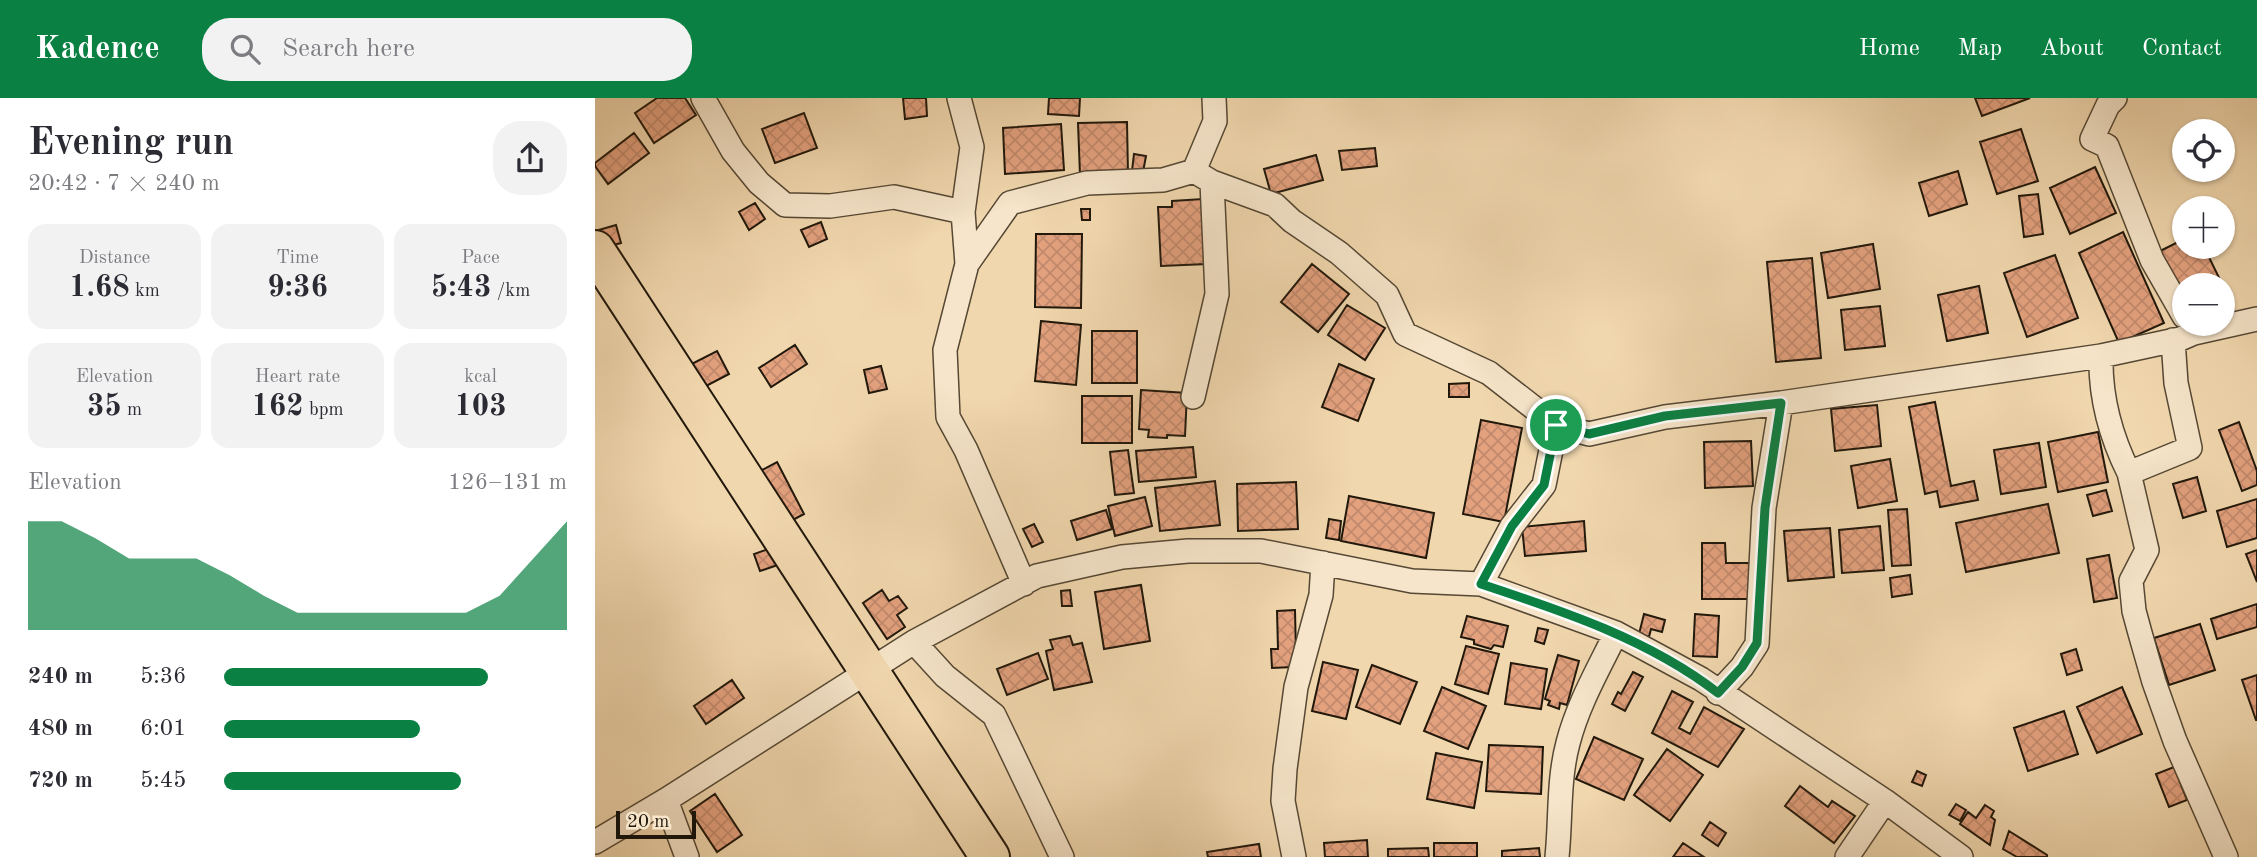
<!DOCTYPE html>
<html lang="en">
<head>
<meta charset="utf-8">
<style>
	body { margin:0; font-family:"Old Standard TT",serif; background:#f2f2f3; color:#2b2b33; height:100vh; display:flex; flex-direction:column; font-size:26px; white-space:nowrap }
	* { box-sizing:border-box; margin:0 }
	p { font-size:23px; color:#7c7c81 }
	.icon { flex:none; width:38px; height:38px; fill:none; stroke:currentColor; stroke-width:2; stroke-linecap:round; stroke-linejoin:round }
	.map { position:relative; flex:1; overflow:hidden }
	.panel { display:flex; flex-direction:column; background:#fff; width:595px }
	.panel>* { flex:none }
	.tools { position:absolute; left:1577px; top:21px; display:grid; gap:14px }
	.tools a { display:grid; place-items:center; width:63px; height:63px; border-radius:50%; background:#fff; box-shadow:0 2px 5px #0004; font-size:35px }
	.scale { position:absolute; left:21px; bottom:18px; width:80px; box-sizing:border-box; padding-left:7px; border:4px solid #21180b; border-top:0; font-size:19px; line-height:24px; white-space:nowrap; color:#21180b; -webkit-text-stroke:5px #f6e5ca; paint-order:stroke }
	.pin { position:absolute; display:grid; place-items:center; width:60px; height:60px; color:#fff; margin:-30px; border:4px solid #fff; border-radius:50%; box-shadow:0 2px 7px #0007 }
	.round { display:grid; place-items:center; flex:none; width:74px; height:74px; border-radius:28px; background:#f2f2f3 }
	.head { display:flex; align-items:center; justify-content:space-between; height:119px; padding:0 28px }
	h1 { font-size:38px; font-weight:700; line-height:52px }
	.stats { display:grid; grid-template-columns:repeat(3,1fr); gap:10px; height:119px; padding:7px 28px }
	.stats div { display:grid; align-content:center; border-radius:18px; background:#f2f2f3; text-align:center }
	.stats b { font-size:30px; font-weight:700 }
	.stats small { font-size:19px; font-weight:400 }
	.stats p { font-size:19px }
	.chart { height:196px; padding:14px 28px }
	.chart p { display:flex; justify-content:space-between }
	.chart svg { width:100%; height:126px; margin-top:7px; fill:#0b8043; opacity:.7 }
	ul { padding:0 28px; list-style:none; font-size:23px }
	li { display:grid; grid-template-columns:112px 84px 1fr; align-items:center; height:52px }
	li i { height:18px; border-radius:9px; background:#0b8043 }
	header { display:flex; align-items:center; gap:42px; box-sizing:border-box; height:98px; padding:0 35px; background:#0b8043; color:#fff }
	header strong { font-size:33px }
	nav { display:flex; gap:38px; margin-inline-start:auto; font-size:24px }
	.search { width:490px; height:63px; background:#f2f2f3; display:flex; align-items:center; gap:18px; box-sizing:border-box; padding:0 24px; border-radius:28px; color:#7c7c81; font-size:26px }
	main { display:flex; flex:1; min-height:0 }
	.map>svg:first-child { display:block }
	.building { fill:url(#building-cross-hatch); stroke:#21180b; stroke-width:2 }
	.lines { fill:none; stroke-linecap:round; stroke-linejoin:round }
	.street-casing { stroke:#554834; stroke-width:26 }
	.highway-casing { stroke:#21180b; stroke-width:42 }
	.street { stroke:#f6e5ca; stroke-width:23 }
	.highway { stroke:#f1d7ae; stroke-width:38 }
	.route-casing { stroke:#fff; stroke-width:14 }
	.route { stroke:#0b8043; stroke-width:9 }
</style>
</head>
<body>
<header>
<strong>Kadence</strong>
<div class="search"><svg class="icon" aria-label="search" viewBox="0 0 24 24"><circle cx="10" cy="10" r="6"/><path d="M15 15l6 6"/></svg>Search here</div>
<nav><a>Home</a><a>Map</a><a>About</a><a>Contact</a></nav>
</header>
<main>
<section class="panel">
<div class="head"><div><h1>Evening run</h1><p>20:42 · 7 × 240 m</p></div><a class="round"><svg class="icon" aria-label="share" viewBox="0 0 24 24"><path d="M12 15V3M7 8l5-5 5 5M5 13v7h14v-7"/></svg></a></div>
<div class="stats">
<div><p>Distance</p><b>1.68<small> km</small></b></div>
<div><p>Time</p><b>9:36</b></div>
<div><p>Pace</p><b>5:43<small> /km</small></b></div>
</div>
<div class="stats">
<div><p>Elevation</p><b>35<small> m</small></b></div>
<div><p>Heart rate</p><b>162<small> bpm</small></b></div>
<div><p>kcal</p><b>103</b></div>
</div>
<div class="chart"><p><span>Elevation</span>126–131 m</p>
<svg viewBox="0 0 160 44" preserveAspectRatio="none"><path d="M0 44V6L10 6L20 12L30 19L40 19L50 19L60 25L70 32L80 38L90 38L100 38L110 38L120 38L130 38L140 32L150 19L160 6V44z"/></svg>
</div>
<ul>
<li><b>240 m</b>5:36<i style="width:77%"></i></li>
<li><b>480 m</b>6:01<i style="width:57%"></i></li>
<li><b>720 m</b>5:45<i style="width:69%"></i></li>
</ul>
</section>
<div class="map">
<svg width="1662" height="759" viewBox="0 0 1662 759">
	<defs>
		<pattern id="building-cross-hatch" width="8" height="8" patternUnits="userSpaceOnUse" patternTransform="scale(1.75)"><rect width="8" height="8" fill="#e3a17e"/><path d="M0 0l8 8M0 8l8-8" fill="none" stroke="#c28a6c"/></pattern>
	</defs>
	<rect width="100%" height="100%" fill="#f1d7ae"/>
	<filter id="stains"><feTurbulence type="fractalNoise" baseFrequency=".00286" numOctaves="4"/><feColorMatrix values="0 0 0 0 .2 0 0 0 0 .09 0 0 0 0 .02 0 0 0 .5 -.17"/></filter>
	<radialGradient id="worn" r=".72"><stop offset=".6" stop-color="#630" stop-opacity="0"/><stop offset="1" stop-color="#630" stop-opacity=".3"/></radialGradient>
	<path class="building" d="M 62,0 L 90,0 L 101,17 L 59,45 L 40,15 Z
		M 308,0 L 331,0 L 332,18 L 310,21 Z
		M 454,0 L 485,0 L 484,18 L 453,16 Z
		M 1380,0 L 1435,0 L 1387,18 Z
		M 209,15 L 222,50 L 180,65 L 167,31 Z
		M 532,24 L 533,76 L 485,77 L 483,25 Z
		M 466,26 L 469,72 L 410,76 L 408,30 Z
		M 1426,31 L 1443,83 L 1402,96 L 1385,44 Z
		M 39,35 L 54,55 L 13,86 L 0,68 L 0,65 Z
		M 780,50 L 782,68 L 747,72 L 744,53 Z
		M 539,56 L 551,58 L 548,74 L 537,73 Z
		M 721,57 L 728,82 L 676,96 L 669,71 Z
		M 1500,69 L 1521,115 L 1475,136 L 1455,90 Z
		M 1363,73 L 1372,106 L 1334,118 L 1324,85 Z
		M 1443,96 L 1448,136 L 1429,139 L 1424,98 Z
		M 608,101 L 612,166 L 566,168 L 563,109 L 577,109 L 577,103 Z
		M 160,105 L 170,121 L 154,132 L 144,114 Z
		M 486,111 L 495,111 L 495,122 L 487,122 Z
		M 226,124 L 232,141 L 214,149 L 206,132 Z
		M 21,127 L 26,145 L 1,152 L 0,133 Z
		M 1528,134 L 1569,225 L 1524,245 L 1484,155 Z
		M 441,136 L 487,136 L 486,210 L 440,209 Z
		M 1589,141 L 1589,149 L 1609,149 L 1631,194 L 1628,196 L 1628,187 L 1589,187 L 1589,210 L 1561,155 Z
		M 1278,146 L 1285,191 L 1233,200 L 1226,155 Z
		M 1460,157 L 1483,220 L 1432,239 L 1409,175 Z
		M 1217,160 L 1226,260 L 1181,264 L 1172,164 Z
		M 717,166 L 754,196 L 723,234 L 686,204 Z
		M 1384,188 L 1393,235 L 1352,243 L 1343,197 Z
		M 752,207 L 790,230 L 770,262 L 733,237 Z
		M 1285,208 L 1290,248 L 1250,252 L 1246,212 Z
		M 446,223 L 486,227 L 481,287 L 440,283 Z
		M 497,233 L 542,233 L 542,285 L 497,285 Z
		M 200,247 L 212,266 L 176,289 L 164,270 Z
		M 122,253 L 134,276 L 92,298 L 79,275 Z
		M 744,266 L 779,281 L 763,323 L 727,309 Z
		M 286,268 L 292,291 L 274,295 L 269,272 Z
		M 874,285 L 874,299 L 854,299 L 854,286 Z
		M 546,292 L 592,295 L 590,338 L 572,337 L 572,340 L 553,339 L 554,332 L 544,331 Z
		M 487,298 L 537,298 L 537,345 L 487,345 Z
		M 1340,304 L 1356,388 L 1379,383 L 1383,402 L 1345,409 L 1342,393 L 1330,396 L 1314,309 Z
		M 1282,307 L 1286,348 L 1240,353 L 1236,311 Z
		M 886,322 L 927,330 L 909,424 L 868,416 Z
		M 1644,324 L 1662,373 L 1662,387 L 1647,393 L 1624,332 Z
		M 1503,334 L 1513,384 L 1463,394 L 1453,344 Z
		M 1156,343 L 1158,388 L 1110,390 L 1109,344 Z
		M 1444,345 L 1451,389 L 1406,396 L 1399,352 Z
		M 598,349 L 601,379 L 544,384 L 541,353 Z
		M 533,352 L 539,395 L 520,397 L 515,354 Z
		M 1295,361 L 1302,403 L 1263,410 L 1256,368 Z
		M 182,364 L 209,416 L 166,439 L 139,387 Z
		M 1602,379 L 1611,413 L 1588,420 L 1578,386 Z
		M 620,383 L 625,427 L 565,433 L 560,390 Z
		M 701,384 L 703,431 L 643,433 L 642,386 Z
		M 1511,392 L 1517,413 L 1498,418 L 1492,397 Z
		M 754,398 L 839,415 L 831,460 L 746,443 Z
		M 550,399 L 557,428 L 520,438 L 513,408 Z
		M 1662,401 L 1662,440 L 1632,449 L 1622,413 Z
		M 1453,406 L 1464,455 L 1371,474 L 1361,425 Z
		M 1312,411 L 1316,467 L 1297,468 L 1293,412 Z
		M 511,412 L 517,431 L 482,442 L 476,423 Z
		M 734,421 L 746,423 L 744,442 L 731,440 Z
		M 989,423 L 991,453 L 930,458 L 927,429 Z
		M 439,426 L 448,444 L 437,449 L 428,431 Z
		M 1285,428 L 1289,472 L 1247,475 L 1244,432 Z
		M 1235,430 L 1239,479 L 1193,483 L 1189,433 Z
		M 208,439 L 215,456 L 165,473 L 159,456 Z
		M 1107,445 L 1130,445 L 1131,465 L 1163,465 L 1164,501 L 1107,501 Z
		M 1662,452 L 1662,484 L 1651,456 Z
		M 1514,457 L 1522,500 L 1499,504 L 1492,461 Z
		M 1315,477 L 1317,496 L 1297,499 L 1295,480 Z
		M 546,487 L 555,543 L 509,551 L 500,494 Z
		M 287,492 L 294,503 L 303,498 L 312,510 L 302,517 L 310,529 L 292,541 L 268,505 Z
		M 475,492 L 477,508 L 467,508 L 466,493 Z
		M 1662,506 L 1662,529 L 1622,541 L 1616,521 Z
		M 700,512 L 701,557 L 698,569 L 677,570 L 676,551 L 683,551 L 682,513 Z
		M 1049,516 L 1070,522 L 1067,534 L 1056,531 L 1054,539 L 1044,536 Z
		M 1100,516 L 1124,518 L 1122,559 L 1098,558 Z
		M 872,518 L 913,528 L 908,549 L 899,547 L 896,551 L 879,546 L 879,542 L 866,539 Z
		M 1605,526 L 1620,572 L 1574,587 L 1559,540 Z
		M 943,530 L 953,532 L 949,546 L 940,543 Z
		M 475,538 L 478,547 L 487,545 L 497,584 L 459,592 L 451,553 L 458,551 L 455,542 Z
		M 871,548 L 904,556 L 893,596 L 860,586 Z
		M 1481,551 L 1487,572 L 1472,577 L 1466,556 Z
		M 443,555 L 453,581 L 412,597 L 402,571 Z
		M 963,557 L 984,563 L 972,607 L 965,605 L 964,611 L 953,607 L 955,603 L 950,601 Z
		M 728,564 L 763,572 L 751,621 L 717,613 Z
		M 916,565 L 952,571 L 946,611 L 910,606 Z
		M 777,567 L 822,584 L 805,626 L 761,609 Z
		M 1038,574 L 1048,579 L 1030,613 L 1017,606 L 1023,594 L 1026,596 Z
		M 1662,577 L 1662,622 L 1661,622 L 1647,582 Z
		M 137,582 L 149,600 L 111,626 L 99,608 Z
		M 847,589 L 891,608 L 873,651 L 829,633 Z
		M 1527,589 L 1547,636 L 1502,655 L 1482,609 Z
		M 1077,593 L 1098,604 L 1084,630 L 1095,636 L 1109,609 L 1149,631 L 1123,669 L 1057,635 Z
		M 1469,613 L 1483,656 L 1433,673 L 1419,630 Z
		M 999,639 L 1048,661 L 1029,702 L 981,681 Z
		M 894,647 L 948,649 L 946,696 L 891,693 Z
		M 1072,651 L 1108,677 L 1075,723 L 1039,697 Z
		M 841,655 L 887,664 L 879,710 L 832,701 Z
		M 1579,669 L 1592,702 L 1574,709 L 1561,676 Z
		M 1322,673 L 1331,677 L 1327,688 L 1317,684 Z
		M 1205,688 L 1233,709 L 1237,703 L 1260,718 L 1239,745 L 1190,708 Z
		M 120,696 L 147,737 L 122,754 L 95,713 Z
		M 1361,706 L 1371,712 L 1365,723 L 1354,717 Z
		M 1390,707 L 1399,713 L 1396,719 L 1400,722 L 1395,747 L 1365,726 L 1373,714 L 1381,720 Z
		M 1115,724 L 1131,735 L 1123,748 L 1107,737 Z
		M 1414,733 L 1452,757 L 1452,759 L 1422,759 L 1408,751 Z
		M 772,742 L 773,759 L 730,759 L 729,745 Z
		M 839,745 L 882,745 L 882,759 L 839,759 Z
		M 1088,745 L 1109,759 L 1078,759 Z
		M 664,746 L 666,759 L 613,759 L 612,754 Z
		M 833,750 L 834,759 L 793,759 L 793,751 Z
		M 944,750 L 945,759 L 907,759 L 907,753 Z"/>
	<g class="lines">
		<defs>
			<path id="street" d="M 108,0 L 138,53 L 164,85 L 190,107 L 235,108 L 299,99 L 368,114 L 372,166 L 350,252 L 353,319 L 371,352 L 429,486
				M 364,0 L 377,49 L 368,114
				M 1520,0 L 1513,7 L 1497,41 L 1512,48 L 1557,162 L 1589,218
				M 599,73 L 617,84 L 680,107 L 697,123 L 744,155 L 792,197 L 810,236 L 894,275 L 961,327
				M 372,166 L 415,105 L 492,85 L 568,82 L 599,73 L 620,23 L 619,0
				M 1578,242 L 1581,285 L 1595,350 L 1534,375 L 1552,452 L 1536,483 L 1539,513 L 1545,535 L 1559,584 L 1580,643 L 1631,759
				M 1506,258 C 1505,300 1515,337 1534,375
				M 598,299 L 622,196 L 617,84
				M 886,486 L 917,428 L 949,387 L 961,327 L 994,336 L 1070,319 L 1186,305 L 1506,258 L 1585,241 L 1599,235 L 1662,221
				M 319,544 L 350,578 L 399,617 L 467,759
				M 1123,595 L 1147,569 L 1162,546 L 1169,410 L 1186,305
				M 71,702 L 92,759
				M 0,744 L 71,702 L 319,544 L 442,478 L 527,459 L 593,453 L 666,453 L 817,483 L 886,486 L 1021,535 L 1106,581 L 1290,703 L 1366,759
				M 699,759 L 688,703 L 690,671 L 701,589 L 726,497 L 728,465
				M 962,759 C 966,721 963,682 973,645 C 983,606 1004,570 1021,535
				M 1252,759 L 1290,703"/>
			<path id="highway" d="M 0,152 L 395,759"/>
		</defs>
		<use href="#street" class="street-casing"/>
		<use href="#highway" class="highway-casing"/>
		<use href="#street" class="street"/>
		<use href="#highway" class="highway"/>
	</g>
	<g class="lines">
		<defs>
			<path id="route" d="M 1186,305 L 1170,410 L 1162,545 L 1147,569 L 1123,595 C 1055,542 968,513 886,486 L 917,428 L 949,387 L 961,327 L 994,336 L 1070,318 Z"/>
		</defs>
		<use href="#route" class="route-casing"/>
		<use href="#route" class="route"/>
	</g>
	<rect width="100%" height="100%" filter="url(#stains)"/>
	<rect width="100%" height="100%" fill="url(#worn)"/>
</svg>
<div class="tools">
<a><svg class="icon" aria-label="locate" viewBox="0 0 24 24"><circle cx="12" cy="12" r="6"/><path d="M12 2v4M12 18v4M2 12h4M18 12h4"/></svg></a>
<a>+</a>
<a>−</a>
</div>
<div class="scale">20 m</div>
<div class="pin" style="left:961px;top:327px;background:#1e9e55"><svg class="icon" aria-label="arrive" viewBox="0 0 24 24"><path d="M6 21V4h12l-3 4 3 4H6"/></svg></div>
</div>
</main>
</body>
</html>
